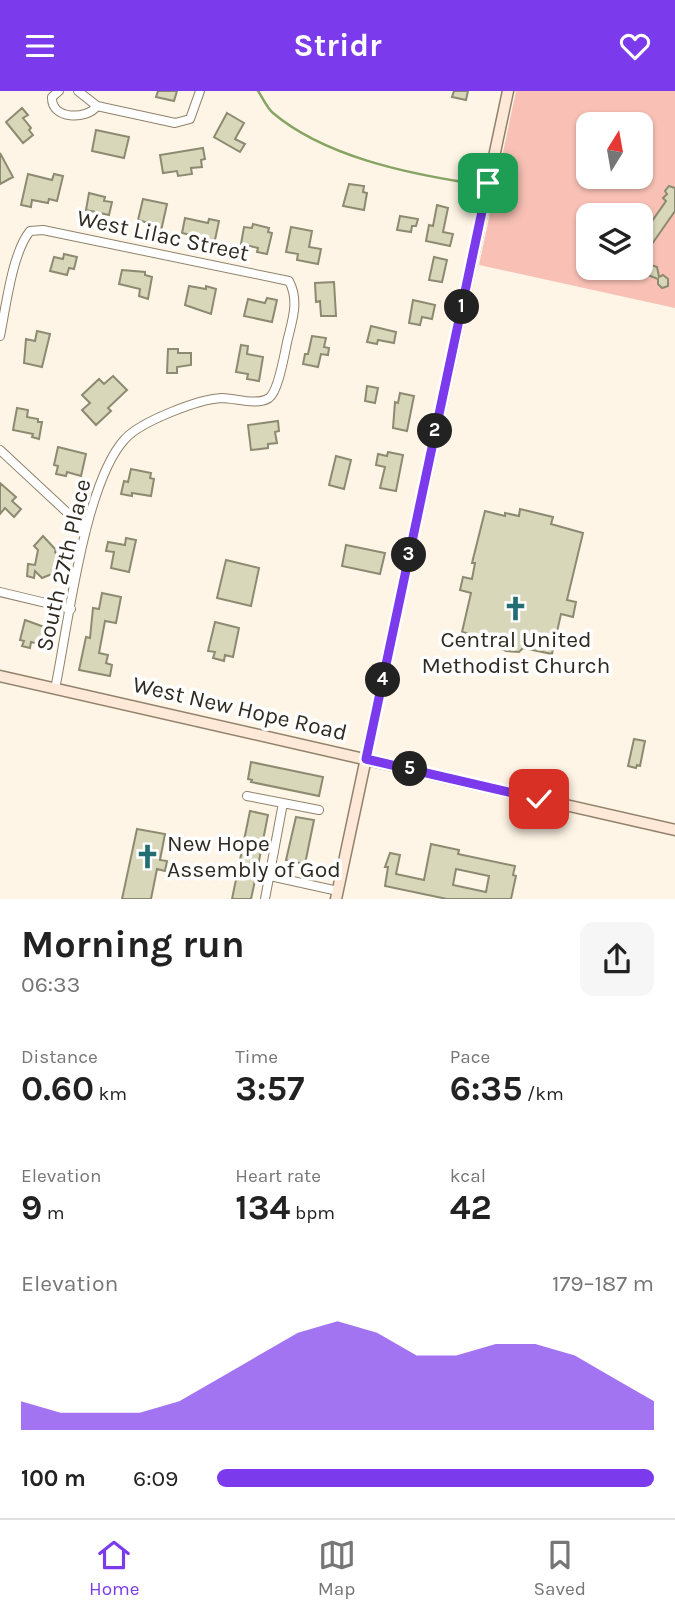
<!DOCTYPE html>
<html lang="en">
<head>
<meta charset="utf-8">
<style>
	body { margin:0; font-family:Karla,sans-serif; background:#f6f6f6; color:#222; height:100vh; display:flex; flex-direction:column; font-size:26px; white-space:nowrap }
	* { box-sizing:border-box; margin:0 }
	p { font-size:23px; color:#767676 }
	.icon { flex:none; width:38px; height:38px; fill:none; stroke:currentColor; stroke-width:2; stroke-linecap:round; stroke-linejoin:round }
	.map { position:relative; height:808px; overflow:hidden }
	.side { display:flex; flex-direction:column; background:#fff; flex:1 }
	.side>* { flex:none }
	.needle { width:46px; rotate:11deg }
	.buttons { position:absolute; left:576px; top:21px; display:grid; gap:14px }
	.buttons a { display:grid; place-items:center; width:77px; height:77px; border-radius:14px; background:#fff; box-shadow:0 2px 5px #0004; font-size:35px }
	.pin { position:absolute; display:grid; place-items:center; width:60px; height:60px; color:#fff; margin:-30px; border-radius:14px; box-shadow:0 4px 10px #0006 }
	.km { position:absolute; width:35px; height:35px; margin:-18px; border-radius:50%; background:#222; color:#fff; font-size:19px; line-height:35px; text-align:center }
	.round { display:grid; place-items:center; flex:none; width:74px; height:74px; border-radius:14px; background:#f6f6f6 }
	.head { display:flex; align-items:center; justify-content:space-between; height:119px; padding:0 21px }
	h1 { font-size:38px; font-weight:700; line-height:52px }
	.figures { display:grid; grid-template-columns:repeat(3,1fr); gap:10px; height:119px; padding:7px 21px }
	.figures div { display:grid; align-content:center }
	.figures b { font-size:35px; font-weight:700 }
	.figures small { font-size:19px; font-weight:400 }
	.figures p { font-size:19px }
	.chart { height:196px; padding:14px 21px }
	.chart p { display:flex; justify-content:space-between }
	.chart svg { width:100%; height:126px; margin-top:7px; fill:#7c3aed; opacity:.7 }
	ul { padding:0 21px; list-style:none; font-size:23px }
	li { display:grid; grid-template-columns:112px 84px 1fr; align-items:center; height:52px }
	li i { height:18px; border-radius:9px; background:#7c3aed }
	header { display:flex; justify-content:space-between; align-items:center; height:91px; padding:0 21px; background:#7c3aed; color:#fff; font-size:32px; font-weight:700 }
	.tabs { display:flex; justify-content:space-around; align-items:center; height:98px; border-top:2px solid #e0e0e0; background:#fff; font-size:19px; color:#767676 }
	.tabs a { display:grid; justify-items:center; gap:4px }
	.tabs .active { color:#7c3aed }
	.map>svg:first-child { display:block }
	.green { fill:#f9c1b5; fill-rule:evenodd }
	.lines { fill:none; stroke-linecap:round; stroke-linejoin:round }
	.stream { stroke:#86a565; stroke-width:2.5 }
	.building { fill:#d8d7ba; stroke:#8c8a70; stroke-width:2; fill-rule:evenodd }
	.street-casing { stroke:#90826a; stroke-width:10 }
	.secondary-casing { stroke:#90826a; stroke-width:13 }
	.street { stroke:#fff; stroke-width:8 }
	.secondary { stroke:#fee8d7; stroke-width:10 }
	.route-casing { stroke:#fff; stroke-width:14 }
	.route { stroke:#7c3aed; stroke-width:9 }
	.labels { text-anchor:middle; stroke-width:7; stroke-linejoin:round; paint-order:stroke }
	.street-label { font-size:23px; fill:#302a20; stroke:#fff }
	.poi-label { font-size:23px; fill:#302a20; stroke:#fff }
</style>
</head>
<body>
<header><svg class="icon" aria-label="menu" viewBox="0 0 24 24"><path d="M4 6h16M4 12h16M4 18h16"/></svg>Stridr<svg class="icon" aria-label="heart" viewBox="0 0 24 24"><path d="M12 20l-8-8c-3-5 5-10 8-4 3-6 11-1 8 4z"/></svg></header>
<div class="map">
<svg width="675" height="808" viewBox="0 0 675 808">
	<rect width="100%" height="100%" fill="#fff5e6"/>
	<path class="green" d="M 516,0 L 675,0 L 675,217 L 479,174 ZM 588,33 L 640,33 L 640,86 L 588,86 ZM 588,124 L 640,124 L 640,177 L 588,177 Z"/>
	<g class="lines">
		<path class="stream" d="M 258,0 C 263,7 267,17 273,22 C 324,65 405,82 469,92"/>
	</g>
	<path class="building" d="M 158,0 L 177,0 L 174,10 L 156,6 Z
		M 454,0 L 468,0 L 466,9 L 452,6 Z
		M 22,17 L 28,24 L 23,27 L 31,37 L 29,39 L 33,44 L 23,52 L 6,31 Z
		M 227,22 L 244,32 L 235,48 L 245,53 L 240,61 L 214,46 Z
		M 96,39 L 129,46 L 124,67 L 92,60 Z
		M 203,57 L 205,68 L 201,69 L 202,76 L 191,77 L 192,83 L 178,85 L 177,80 L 163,82 L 160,64 Z
		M 0,62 L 13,86 L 0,93 Z
		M 28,83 L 52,89 L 54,83 L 63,85 L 57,110 L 49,108 L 48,112 L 32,109 L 31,116 L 21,114 Z
		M 349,93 L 364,95 L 363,101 L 367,102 L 364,119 L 343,115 Z
		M 669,95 L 675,97 L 675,120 L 652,153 L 641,146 L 666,110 L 663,107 L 667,103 L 665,100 Z
		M 89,102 L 105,106 L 104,110 L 112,111 L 109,124 L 86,119 Z
		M 143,108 L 167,113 L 161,140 L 151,138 L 152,133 L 138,129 Z
		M 437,114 L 448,117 L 443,141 L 453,143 L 450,155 L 426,150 L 429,134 L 433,135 Z
		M 400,125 L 418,128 L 416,135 L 412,135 L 411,141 L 397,139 Z
		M 185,127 L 208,132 L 209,128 L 219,130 L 215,149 L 191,146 L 191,144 L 182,142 Z
		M 253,133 L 269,137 L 268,141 L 272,142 L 267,163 L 257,161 L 258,157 L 241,153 L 244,136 L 252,137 Z
		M 291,136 L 312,140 L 309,156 L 321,158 L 318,173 L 297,169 L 298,163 L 286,161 Z
		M 64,163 L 77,166 L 74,178 L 69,177 L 67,184 L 50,180 L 54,166 L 63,168 Z
		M 434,166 L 447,169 L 442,191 L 429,189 Z
		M 651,174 L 657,176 L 659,186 L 663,184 L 668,188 L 668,195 L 662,197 L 658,193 L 658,188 L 648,184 L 646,177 Z
		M 122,179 L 145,181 L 145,184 L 152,186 L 148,208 L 139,205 L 140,198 L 119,193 Z
		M 334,191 L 336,225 L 321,225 L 320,210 L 316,211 L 315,192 Z
		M 189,195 L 206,198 L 206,195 L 216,198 L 211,223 L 185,214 Z
		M 267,207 L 277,209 L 272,231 L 244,225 L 248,208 L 265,212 Z
		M 413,209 L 435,214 L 432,228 L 422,226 L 420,234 L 409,232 Z
		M 371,235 L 396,241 L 394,252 L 378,249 L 377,253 L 367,251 Z
		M 37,240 L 50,243 L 42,276 L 24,272 L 26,248 L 35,250 Z
		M 312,245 L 326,247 L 324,256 L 329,257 L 328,264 L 321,263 L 318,276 L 303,273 L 305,263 L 308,263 Z
		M 241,254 L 248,255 L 247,263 L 263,266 L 259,290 L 247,288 L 248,283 L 236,281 Z
		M 168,258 L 178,258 L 178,262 L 191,262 L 191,274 L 177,276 L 177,282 L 167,282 Z
		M 113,285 L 127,299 L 108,317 L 111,320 L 96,334 L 82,319 L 90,312 L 82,304 L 99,288 L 104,293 Z
		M 367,295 L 378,297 L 375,312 L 365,310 Z
		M 400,302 L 414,305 L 407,340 L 393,337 L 395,311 L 398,312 Z
		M 17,317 L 28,319 L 27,326 L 38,328 L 38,331 L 42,331 L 39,348 L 32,346 L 33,343 L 13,339 Z
		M 278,330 L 279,340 L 275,341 L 277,352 L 268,353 L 268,357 L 251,359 L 248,334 Z
		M 58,356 L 86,363 L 81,385 L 67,381 L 66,385 L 56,383 L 58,375 L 54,374 Z
		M 388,361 L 403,364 L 396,400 L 380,397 L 385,376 L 376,374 L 378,363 L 387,365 Z
		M 336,365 L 351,369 L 344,398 L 329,394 Z
		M 131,378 L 151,382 L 150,387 L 154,388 L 151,405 L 132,402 L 132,405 L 121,403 L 124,390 L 128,391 Z
		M 0,392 L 16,406 L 12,410 L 21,418 L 14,426 L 5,417 L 0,423 Z
		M 520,418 L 553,426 L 551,433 L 583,442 L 567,509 L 576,511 L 573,526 L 561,523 L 552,563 L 523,557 L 519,561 L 506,560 L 489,552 L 490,548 L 462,541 L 471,502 L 460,499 L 463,486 L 472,488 L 475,472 L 472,472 L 485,420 L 505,425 L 505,422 L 519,425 Z
		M 43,445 L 56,459 L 55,461 L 60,466 L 57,481 L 42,487 L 35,480 L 34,487 L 27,485 L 28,473 L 35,474 L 38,459 L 34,455 Z
		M 126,447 L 136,449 L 129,481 L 111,477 L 114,461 L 106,460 L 108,451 L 125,454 Z
		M 346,454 L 385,462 L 380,483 L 342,475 Z
		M 226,469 L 259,477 L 251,515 L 217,507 Z
		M 102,502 L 121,506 L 116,532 L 105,530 L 99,562 L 108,564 L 106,572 L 112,574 L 110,585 L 79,579 L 86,546 L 90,547 L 93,517 L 99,518 Z
		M 25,529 L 47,537 L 43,554 L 31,551 L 30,557 L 22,555 L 24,550 L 20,549 Z
		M 215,531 L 239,537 L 233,566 L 225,564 L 224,570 L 213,567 L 215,561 L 208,560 Z
		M 634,648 L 645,650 L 640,675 L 637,674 L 636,677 L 628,675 Z
		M 251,671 L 323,686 L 319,705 L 251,691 L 252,689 L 248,688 Z
		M 250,720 L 268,724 L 256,785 L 251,808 L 232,808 Z
		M 296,726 L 314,729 L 305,773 L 286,769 Z
		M 137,738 L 165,743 L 160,769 L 167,770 L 165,780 L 157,778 L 151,808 L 122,808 Z
		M 431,753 L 459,759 L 458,763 L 515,775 L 513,784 L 516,785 L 511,808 L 447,808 L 385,795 L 388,776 L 385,776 L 390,762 L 400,764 L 396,783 L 424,789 ZM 456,778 L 489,785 L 486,801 L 453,794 Z"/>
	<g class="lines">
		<defs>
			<path id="street" d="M 59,0 L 52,6 C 51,29 87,29 97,15
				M 78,0 L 97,15 L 175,32 L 190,28 L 200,0
				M 0,245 C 6,216 12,162 30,140 L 43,139 L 289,190 C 299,209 293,227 288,247 C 285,259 279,300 269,307 C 257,315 235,307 222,307 C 198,308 140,331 125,348 C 84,392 68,536 55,598
				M 0,359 L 86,439
				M 0,501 L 71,518
				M 247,705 L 319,719
				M 270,785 L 338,800
				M 265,808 L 283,712"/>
			<path id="secondary" d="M 0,585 L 675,739
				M 336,808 L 508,0"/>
		</defs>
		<use href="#street" class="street-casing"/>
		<use href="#secondary" class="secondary-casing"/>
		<use href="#street" class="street"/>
		<use href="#secondary" class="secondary"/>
	</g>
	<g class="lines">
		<defs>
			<path id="route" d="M 488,92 L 366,668 L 539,708"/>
		</defs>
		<use href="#route" class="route-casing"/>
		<use href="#route" class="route"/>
	</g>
	<defs>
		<symbol id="church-bare" viewBox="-9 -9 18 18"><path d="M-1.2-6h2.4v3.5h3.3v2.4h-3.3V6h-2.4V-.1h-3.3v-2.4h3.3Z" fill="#236e73" stroke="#fff" stroke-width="2.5" paint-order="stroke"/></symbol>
	</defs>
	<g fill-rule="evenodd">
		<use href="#church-bare" x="498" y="500" width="35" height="35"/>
		<use href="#church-bare" x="130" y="748" width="35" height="35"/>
	</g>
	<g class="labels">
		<g class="street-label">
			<text transform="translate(163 144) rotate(12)" y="8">West Lilac Street</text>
			<text transform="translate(63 474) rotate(-77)" y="8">South 27th Place</text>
			<text transform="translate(240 617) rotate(13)" y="8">West New Hope Road</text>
		</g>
		<g class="poi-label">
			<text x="516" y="556">Central United<tspan x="516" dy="26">Methodist Church</tspan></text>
			<text x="167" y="760" text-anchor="start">New Hope<tspan x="167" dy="26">Assembly of God</tspan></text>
		</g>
	</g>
</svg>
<div class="buttons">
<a><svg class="needle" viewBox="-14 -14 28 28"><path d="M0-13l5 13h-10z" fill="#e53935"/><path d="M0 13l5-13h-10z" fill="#767676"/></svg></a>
<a><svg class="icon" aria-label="layers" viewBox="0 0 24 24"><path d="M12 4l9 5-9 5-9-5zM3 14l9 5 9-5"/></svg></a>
</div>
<div class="pin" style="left:488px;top:92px;background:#1e9e55"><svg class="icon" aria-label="arrive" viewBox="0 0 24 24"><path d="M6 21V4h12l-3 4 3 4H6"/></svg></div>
<div class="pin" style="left:539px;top:708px;background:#d93025"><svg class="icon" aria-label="check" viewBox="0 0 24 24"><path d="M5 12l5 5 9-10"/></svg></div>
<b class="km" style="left:462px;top:216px">1</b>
<b class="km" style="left:435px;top:340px">2</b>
<b class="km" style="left:409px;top:464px">3</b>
<b class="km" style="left:383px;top:589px">4</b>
<b class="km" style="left:410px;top:678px">5</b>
</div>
<section class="side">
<div class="head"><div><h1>Morning run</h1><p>06:33</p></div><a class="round"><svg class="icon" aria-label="share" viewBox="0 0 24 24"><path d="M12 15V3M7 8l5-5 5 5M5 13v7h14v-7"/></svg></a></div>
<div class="figures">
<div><p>Distance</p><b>0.60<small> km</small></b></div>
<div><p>Time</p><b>3:57</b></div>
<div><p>Pace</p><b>6:35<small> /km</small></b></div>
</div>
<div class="figures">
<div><p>Elevation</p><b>9<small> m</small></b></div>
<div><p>Heart rate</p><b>134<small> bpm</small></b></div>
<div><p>kcal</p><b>42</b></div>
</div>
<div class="chart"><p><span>Elevation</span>179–187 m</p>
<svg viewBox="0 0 160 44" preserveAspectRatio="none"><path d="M0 44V34L10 38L20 38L30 38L40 34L50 26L60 18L70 10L80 6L90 10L100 18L110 18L120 14L130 14L140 18L150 26L160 34V44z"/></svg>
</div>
<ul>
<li><b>100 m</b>6:09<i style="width:100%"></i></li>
</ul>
</section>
<nav class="tabs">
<a class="active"><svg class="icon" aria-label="home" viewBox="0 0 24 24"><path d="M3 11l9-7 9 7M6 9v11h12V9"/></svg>Home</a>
<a><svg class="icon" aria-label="map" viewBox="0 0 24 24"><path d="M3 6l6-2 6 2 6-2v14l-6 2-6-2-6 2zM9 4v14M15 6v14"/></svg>Map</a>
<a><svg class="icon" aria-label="saved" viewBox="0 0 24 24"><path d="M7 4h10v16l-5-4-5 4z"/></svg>Saved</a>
</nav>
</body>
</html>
